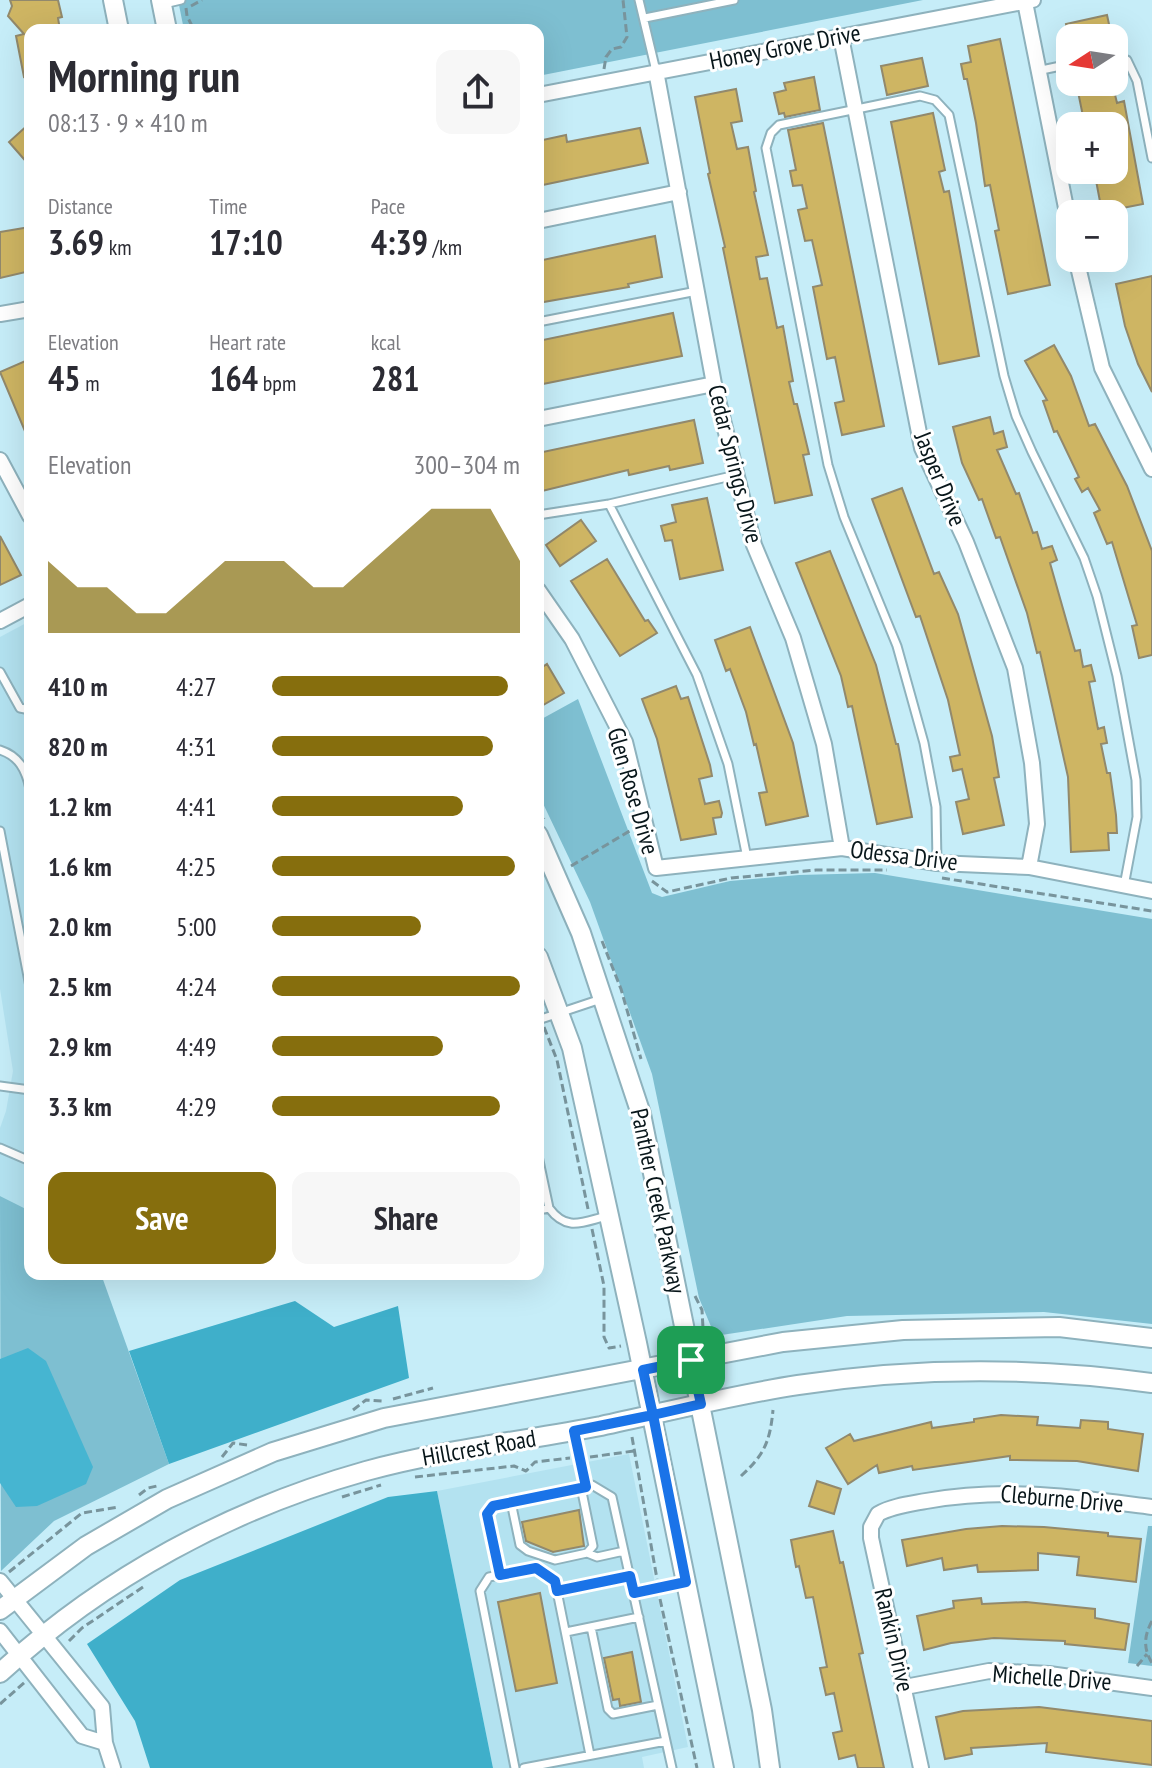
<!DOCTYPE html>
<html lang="en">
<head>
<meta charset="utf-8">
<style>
	body { margin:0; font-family:"PT Sans Narrow",sans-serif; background:#f7f7f7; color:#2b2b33; height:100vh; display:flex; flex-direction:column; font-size:30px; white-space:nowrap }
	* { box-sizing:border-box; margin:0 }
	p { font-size:26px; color:#7c7c81 }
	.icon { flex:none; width:44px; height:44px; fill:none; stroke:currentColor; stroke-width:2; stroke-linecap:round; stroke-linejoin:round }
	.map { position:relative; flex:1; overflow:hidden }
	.drawer { position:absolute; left:24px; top:24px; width:520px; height:1256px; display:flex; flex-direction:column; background:#fff; border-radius:16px; box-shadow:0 8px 32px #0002 }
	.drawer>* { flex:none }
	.needle { width:52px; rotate:258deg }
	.tools { position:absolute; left:1056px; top:24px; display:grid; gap:16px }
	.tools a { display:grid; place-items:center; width:72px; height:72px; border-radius:16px; background:#fff; box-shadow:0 8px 32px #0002; font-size:40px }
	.pin { position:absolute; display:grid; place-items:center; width:68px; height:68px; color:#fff; margin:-34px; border-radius:16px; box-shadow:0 4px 12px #0006 }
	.round { display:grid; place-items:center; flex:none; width:84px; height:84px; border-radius:16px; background:#f7f7f7 }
	.summary { display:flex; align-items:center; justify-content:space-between; height:136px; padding:0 24px }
	h1 { font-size:44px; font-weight:700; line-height:60px }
	.metrics { display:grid; grid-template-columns:repeat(3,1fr); gap:12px; height:136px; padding:8px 24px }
	.metrics div { display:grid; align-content:center }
	.metrics b { font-size:34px; font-weight:700 }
	.metrics small { font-size:22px; font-weight:400 }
	.metrics p { font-size:22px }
	.chart { height:224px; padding:16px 24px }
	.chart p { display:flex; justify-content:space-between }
	.chart svg { width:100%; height:144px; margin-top:8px; fill:#866e0d; opacity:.7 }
	.cta { display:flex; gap:16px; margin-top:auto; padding:16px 24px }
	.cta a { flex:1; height:92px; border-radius:16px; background:#866e0d; color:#fff; font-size:32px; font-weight:700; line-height:92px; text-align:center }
	.cta a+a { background:#f7f7f7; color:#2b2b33 }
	ul { padding:0 24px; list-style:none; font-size:26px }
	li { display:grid; grid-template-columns:128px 96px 1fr; align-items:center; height:60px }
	li i { height:20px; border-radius:10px; background:#866e0d }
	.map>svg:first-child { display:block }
	.built { fill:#b3e2f0 }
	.green { fill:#7ebfd1 }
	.forest { fill:#3fafca }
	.water { fill:#46b5d1 }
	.building { fill:#ceb563; stroke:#92896c; stroke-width:2 }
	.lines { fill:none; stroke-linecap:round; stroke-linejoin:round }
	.lane-casing { stroke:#8eb2bd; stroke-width:11 }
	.street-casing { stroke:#8eb2bd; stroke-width:18 }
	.secondary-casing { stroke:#8eb2bd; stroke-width:22 }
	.path { stroke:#78949c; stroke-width:3; stroke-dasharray:8 4; stroke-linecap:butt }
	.lane { stroke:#fff; stroke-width:7 }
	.street { stroke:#fff; stroke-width:14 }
	.secondary { stroke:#fff; stroke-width:18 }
	.route-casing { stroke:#fff; stroke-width:16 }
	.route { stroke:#1a73e8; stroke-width:10 }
	.labels { text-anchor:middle; stroke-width:6; stroke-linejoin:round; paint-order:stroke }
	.street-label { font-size:24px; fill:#08161a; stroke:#fff }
</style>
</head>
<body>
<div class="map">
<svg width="1152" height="1768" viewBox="0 0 1152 1768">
	<rect width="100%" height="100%" fill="#c6edf8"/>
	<path class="built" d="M 30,621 L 30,1211 L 0,1196 L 0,1128 L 6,1111 L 13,1071 L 0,989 L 0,637 Z
		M 629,1454 L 688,1747 L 642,1757 L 644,1768 L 493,1768 L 437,1491 Z"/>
	<path class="green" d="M 178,0 L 923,0 L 538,76 L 538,30 L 184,30 Z
		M 578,699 L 652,893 L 662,897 L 730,881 L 799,875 L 875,873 L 1152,919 L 1152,1324 L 1044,1312 L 847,1316 L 715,1336 L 699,1298 L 652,1074 L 590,902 L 538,793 L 538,721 Z
		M 0,1196 L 30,1211 L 30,1274 L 101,1274 L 169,1464 L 54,1521 L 1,1571 Z
		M 1148,1526 L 1152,1526 L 1152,1666 L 1128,1663 Z"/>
	<path class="forest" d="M 295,1301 L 334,1327 L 398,1306 L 409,1378 L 169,1464 L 129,1351 Z
		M 437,1491 L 493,1768 L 150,1768 L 135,1721 L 87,1644 L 180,1580 L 388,1497 Z"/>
	<path class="water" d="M 28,1348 L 46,1361 L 93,1467 L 86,1484 L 37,1506 L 16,1507 L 0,1483 L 0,1359 Z"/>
	<path class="building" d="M 10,0 L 58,0 L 62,17 L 58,18 L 60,30 L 30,30 L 30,76 L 24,77 L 16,36 L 24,34 L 8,16 L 12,6 Z
		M 1107,15 L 1112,38 L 1069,38 L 1066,24 Z
		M 1000,39 L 1050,285 L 1008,294 L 995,231 L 999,230 L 990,185 L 985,186 L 976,123 L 967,79 L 964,79 L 961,64 L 971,62 L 968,46 Z
		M 922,58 L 928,86 L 887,95 L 881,66 Z
		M 814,77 L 820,110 L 785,117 L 784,113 L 779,114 L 774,93 L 786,90 L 784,83 Z
		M 1076,82 L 1112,82 L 1117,103 L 1124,101 L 1143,204 L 1102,212 L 1094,170 L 1114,170 L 1114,126 L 1085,126 Z
		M 736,89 L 742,121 L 731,123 L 737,149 L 748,147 L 756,191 L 754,192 L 768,255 L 756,257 L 760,279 L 767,278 L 777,328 L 783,326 L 793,381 L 789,382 L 794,404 L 797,404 L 809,454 L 803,455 L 812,495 L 775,503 L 723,248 L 725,247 L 708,174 L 710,173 L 695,97 Z
		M 933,113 L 945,170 L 939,172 L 944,192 L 949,191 L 979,356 L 939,364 L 891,122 Z
		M 30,123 L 30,166 L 9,142 Z
		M 823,123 L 884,426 L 842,435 L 835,403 L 844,401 L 835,357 L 827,359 L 813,287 L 822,285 L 812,240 L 805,241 L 798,210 L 807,208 L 802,185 L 793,186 L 790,171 L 796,170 L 788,130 Z
		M 640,128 L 648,163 L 538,186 L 538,141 L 566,135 L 567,142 Z
		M 30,227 L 30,271 L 0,278 L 0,232 Z
		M 655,236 L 662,277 L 628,284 L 629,287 L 538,303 L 538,261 Z
		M 1152,276 L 1152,392 L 1138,364 L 1125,326 L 1116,284 Z
		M 673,313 L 682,356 L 538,385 L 538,341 Z
		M 1054,345 L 1071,376 L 1089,426 L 1095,424 L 1127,486 L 1152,551 L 1152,655 L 1139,658 L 1132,626 L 1137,625 L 1112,542 L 1107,544 L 1094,513 L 1100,510 L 1088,488 L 1082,492 L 1075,479 L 1079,477 L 1057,431 L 1054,432 L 1043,401 L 1047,400 L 1025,361 Z
		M 30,359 L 30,443 L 0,372 Z
		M 990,417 L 994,434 L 1003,431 L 1007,447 L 997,450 L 1016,494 L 1019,493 L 1033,533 L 1037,532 L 1042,549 L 1052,546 L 1057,560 L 1050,563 L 1075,651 L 1080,650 L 1083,667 L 1091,665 L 1095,681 L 1089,682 L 1098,729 L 1104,727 L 1107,743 L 1101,744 L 1107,773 L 1110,773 L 1116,815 L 1117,833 L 1108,833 L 1109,850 L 1071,852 L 1068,777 L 1040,652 L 1037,653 L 1027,613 L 1000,537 L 996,538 L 982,499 L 979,500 L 962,463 L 953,427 Z
		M 694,420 L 703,463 L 670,470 L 669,466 L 629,475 L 628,470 L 538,492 L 538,453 Z
		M 902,488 L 934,574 L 939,572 L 958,614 L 992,736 L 999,777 L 994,778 L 1004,825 L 963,834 L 956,802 L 969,799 L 962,769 L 953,771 L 950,757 L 960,755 L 948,700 L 920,616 L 916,617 L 872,499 Z
		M 707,498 L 723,570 L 680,579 L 672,540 L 665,541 L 661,526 L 676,522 L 672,505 Z
		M 581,520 L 596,541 L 560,566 L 546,545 Z
		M 0,536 L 21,575 L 0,585 Z
		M 830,551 L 876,665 L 896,744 L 898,744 L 912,817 L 877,824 L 852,706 L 848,707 L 841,676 L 796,563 Z
		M 607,559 L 645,621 L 648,620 L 657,633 L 620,656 L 571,581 Z
		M 750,627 L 793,743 L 808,816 L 766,825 L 759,793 L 767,792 L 756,744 L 754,745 L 746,712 L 730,669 L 726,671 L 715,640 Z
		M 547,664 L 564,693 L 538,708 L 538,670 Z
		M 676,686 L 681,699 L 688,697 L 710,765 L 712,776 L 699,779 L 705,804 L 719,801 L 722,813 L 721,817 L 713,818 L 716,834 L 681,840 L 657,739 L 642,699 Z
		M 1001,1415 L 1038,1417 L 1037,1425 L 1080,1428 L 1081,1420 L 1108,1422 L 1108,1429 L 1143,1434 L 1138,1471 L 1077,1461 L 1010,1460 L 1010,1456 L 913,1470 L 912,1466 L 879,1473 L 877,1465 L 848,1484 L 826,1448 L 850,1434 L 854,1441 L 931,1422 L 932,1428 L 974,1422 L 974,1419 Z
		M 817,1481 L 841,1489 L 834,1514 L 809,1506 Z
		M 579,1510 L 584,1546 L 553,1552 L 526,1541 L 522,1522 Z
		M 1002,1526 L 1044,1527 L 1108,1533 L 1108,1536 L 1141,1539 L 1136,1582 L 1077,1575 L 1079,1557 L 1038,1553 L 1038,1570 L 978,1572 L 977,1565 L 944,1570 L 942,1558 L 907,1566 L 902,1540 L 966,1529 Z
		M 833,1531 L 840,1563 L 843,1562 L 863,1653 L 859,1654 L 884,1768 L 858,1768 L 855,1755 L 839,1759 L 833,1733 L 842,1731 L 834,1693 L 826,1695 L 820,1668 L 827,1667 L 813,1597 L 806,1598 L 799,1566 L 796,1567 L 791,1540 Z
		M 540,1593 L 557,1683 L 516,1691 L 498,1602 Z
		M 981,1598 L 982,1604 L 1026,1602 L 1095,1609 L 1095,1618 L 1129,1624 L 1125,1650 L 1065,1644 L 1065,1641 L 994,1638 L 951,1643 L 924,1650 L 917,1616 L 954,1608 L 953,1601 Z
		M 632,1652 L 641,1702 L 620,1706 L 619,1699 L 613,1700 L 604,1658 Z
		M 1039,1707 L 1152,1721 L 1152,1765 L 1046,1752 L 1047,1743 L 971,1748 L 972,1754 L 945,1759 L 936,1717 L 963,1711 Z"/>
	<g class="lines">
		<defs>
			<path id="lane" d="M 639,0 L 656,71
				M 164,4 L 181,0
				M 645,18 L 734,0
				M 1114,56 L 1127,60 L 1137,81 L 1152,158
				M 1037,71 L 1070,64
				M 538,322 L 697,291
				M 609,504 L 697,675 L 728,764 L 747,858
				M 538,515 L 609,504 L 736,475
				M 0,672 L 20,708 L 30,710
				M 0,750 C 19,756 26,770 30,789
				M 0,831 L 30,987
				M 937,863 L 936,807 L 924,743 L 897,646 L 844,517 L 828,465 L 766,148 L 771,133 L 779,125 L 920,96 L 935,100 L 949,115 L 1004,376 L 1016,416 L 1032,452 L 1084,558 L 1097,596 L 1117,676 L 1136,780 L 1137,817 L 1124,886
				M 538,1020 L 601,999
				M 0,1086 L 30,1090
				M 0,1148 L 30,1161
				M 538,1156 L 549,1208
				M 538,1210 L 549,1208 C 567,1232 582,1222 607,1216
				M 574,1431 L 586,1487
				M 581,1487 L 593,1546 L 587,1553
				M 511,1502 L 520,1545 L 528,1551 L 555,1560 L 587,1553 L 597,1557 L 624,1551
				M 500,1575 L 487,1514 L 493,1506 L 592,1485 L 612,1497 L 666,1741
				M 557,1591 L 630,1576
				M 634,1593 L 683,1583
				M 591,1627 L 608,1709 L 613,1714 L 658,1705
				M 566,1632 L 639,1617
				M 515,1768 L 480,1591 L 489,1577 L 536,1568 L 555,1581 L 590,1755
				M 524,1768 L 666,1741 L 672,1768"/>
			<path id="street" d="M 1025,2 L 1070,228
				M 841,37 L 922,448 L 966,542 L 1015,668 L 1032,763 L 1037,824 L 1029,867
				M 656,71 L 714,384 L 754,545 L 793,638 L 824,744 L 842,848
				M 538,95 L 1033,0
				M 538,221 L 679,192
				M 1076,258 L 1102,368 L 1152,469
				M 0,314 L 30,309
				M 538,419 L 714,384
				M 0,460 L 30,516
				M 538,590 L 572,639 L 625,742 L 656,868 L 842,848 L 937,863 L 1029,867 L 1152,891
				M 0,621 L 30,605
				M 0,1581 L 102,1707 L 105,1743 L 113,1768
				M 0,1631 L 82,1736 L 105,1743
				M 905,1687 L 989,1671 L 1049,1674 L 1152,1688
				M 921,1768 L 871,1538 L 871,1527 L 878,1514 C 892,1506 910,1504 926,1501 C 1008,1487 1071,1497 1152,1507"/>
			<path id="secondary" d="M 113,0 L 119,30
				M 161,0 L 167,30
				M 538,835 L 581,933 L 641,1114 L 762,1710 L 770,1768
				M 538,957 L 572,1048 L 637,1343 L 724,1768
				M 0,1610 L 86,1546 L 167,1499 L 273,1452 L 384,1418 L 783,1342 L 903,1330 L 1059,1327 L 1152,1338
				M 0,1673 C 104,1577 231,1509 366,1471 C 443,1450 523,1441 601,1426 C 666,1412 732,1395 798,1385 C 915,1367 1035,1367 1152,1383"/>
		</defs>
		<use href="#lane" class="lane-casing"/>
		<use href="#street" class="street-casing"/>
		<use href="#secondary" class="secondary-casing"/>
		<path class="path" d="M 191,6 L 202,0
			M 186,8 L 187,16 L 194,30
			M 604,69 L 606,57 L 612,49 L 621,47 L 627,37 L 623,0
			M 538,808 L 544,819
			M 571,866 L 633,829
			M 942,878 L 1152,911
			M 652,881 L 667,892 L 731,878 L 816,870 L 887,870
			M 602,941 L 621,989 L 641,1059
			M 544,1027 L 557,1060 L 588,1209
			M 592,1229 L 604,1286 L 604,1337 L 609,1348 L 621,1346
			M 695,1296 L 702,1310 L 703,1328 L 700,1329
			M 393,1399 L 433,1388
			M 353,1410 L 366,1400 L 382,1401
			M 632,1437 L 657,1579
			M 222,1457 L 233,1443 L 247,1445
			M 590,1457 L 634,1451
			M 741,1476 C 764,1455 770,1442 773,1410
			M 415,1477 L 514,1466 L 526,1471 L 535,1462 L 570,1458
			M 139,1495 L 148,1488 L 157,1486
			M 342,1497 L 381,1485
			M 9,1572 L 82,1513 L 119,1507
			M 660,1599 L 697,1768
			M 1152,1621 C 1144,1636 1143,1648 1152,1663
			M 69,1641 L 82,1628 L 143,1587
			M 1137,1666 L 1147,1654
			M 0,1704 L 25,1682"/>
		<use href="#lane" class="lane"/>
		<use href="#street" class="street"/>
		<use href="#secondary" class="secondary"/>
	</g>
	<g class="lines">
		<defs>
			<path id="route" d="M 691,1360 L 643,1370 L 653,1415 L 574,1431 L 586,1487 L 493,1506 L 487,1514 L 500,1575 L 536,1568 L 555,1581 L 557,1591 L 630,1576 L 634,1593 L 686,1582 L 653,1415 L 701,1404 L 691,1360"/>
		</defs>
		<use href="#route" class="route-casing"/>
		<use href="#route" class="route"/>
	</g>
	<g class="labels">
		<g class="street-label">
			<text transform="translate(785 47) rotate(-11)" y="8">Honey Grove Drive</text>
			<text transform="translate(735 464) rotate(76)" y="8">Cedar Springs Drive</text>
			<text transform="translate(940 479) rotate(68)" y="8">Jasper Drive</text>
			<text transform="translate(633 791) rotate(74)" y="8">Glen Rose Drive</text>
			<text transform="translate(904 856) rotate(7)" y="8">Odessa Drive</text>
			<text transform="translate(658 1201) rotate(78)" y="8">Panther Creek Parkway</text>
			<text transform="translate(479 1448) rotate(-10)" y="8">Hillcrest Road</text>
			<text transform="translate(1062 1499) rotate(5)" y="8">Cleburne Drive</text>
			<text transform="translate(894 1640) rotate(77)" y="8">Rankin Drive</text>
			<text transform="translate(1052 1678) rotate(4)" y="8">Michelle Drive</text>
		</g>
	</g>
</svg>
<div class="tools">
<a><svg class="needle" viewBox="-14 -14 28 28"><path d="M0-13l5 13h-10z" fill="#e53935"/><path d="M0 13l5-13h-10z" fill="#7c7c81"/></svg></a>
<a>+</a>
<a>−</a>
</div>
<div class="pin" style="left:691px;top:1360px;background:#1e9e55"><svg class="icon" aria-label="arrive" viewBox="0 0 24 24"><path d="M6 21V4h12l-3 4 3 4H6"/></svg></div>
<section class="drawer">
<div class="summary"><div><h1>Morning run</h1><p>08:13 · 9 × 410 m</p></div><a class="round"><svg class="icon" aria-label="share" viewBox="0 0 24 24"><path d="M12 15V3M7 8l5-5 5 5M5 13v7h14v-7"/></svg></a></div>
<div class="metrics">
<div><p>Distance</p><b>3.69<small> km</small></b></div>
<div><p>Time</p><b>17:10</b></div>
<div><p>Pace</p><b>4:39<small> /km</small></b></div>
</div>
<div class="metrics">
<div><p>Elevation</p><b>45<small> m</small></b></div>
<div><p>Heart rate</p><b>164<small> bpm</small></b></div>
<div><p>kcal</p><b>281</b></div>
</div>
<div class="chart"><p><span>Elevation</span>300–304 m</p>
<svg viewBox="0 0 160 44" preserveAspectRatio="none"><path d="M0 44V22L10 30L20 30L30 38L40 38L50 30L60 22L70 22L80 22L90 30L100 30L110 22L120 14L130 6L140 6L150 6L160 22V44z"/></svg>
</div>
<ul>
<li><b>410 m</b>4:27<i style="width:95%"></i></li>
<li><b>820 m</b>4:31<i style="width:89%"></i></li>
<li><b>1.2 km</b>4:41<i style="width:77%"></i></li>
<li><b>1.6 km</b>4:25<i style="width:98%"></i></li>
<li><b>2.0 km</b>5:00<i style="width:60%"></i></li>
<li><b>2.5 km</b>4:24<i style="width:100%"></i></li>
<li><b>2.9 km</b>4:49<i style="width:69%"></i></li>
<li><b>3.3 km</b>4:29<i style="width:92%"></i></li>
</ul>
<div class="cta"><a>Save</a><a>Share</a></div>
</section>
</div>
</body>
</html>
